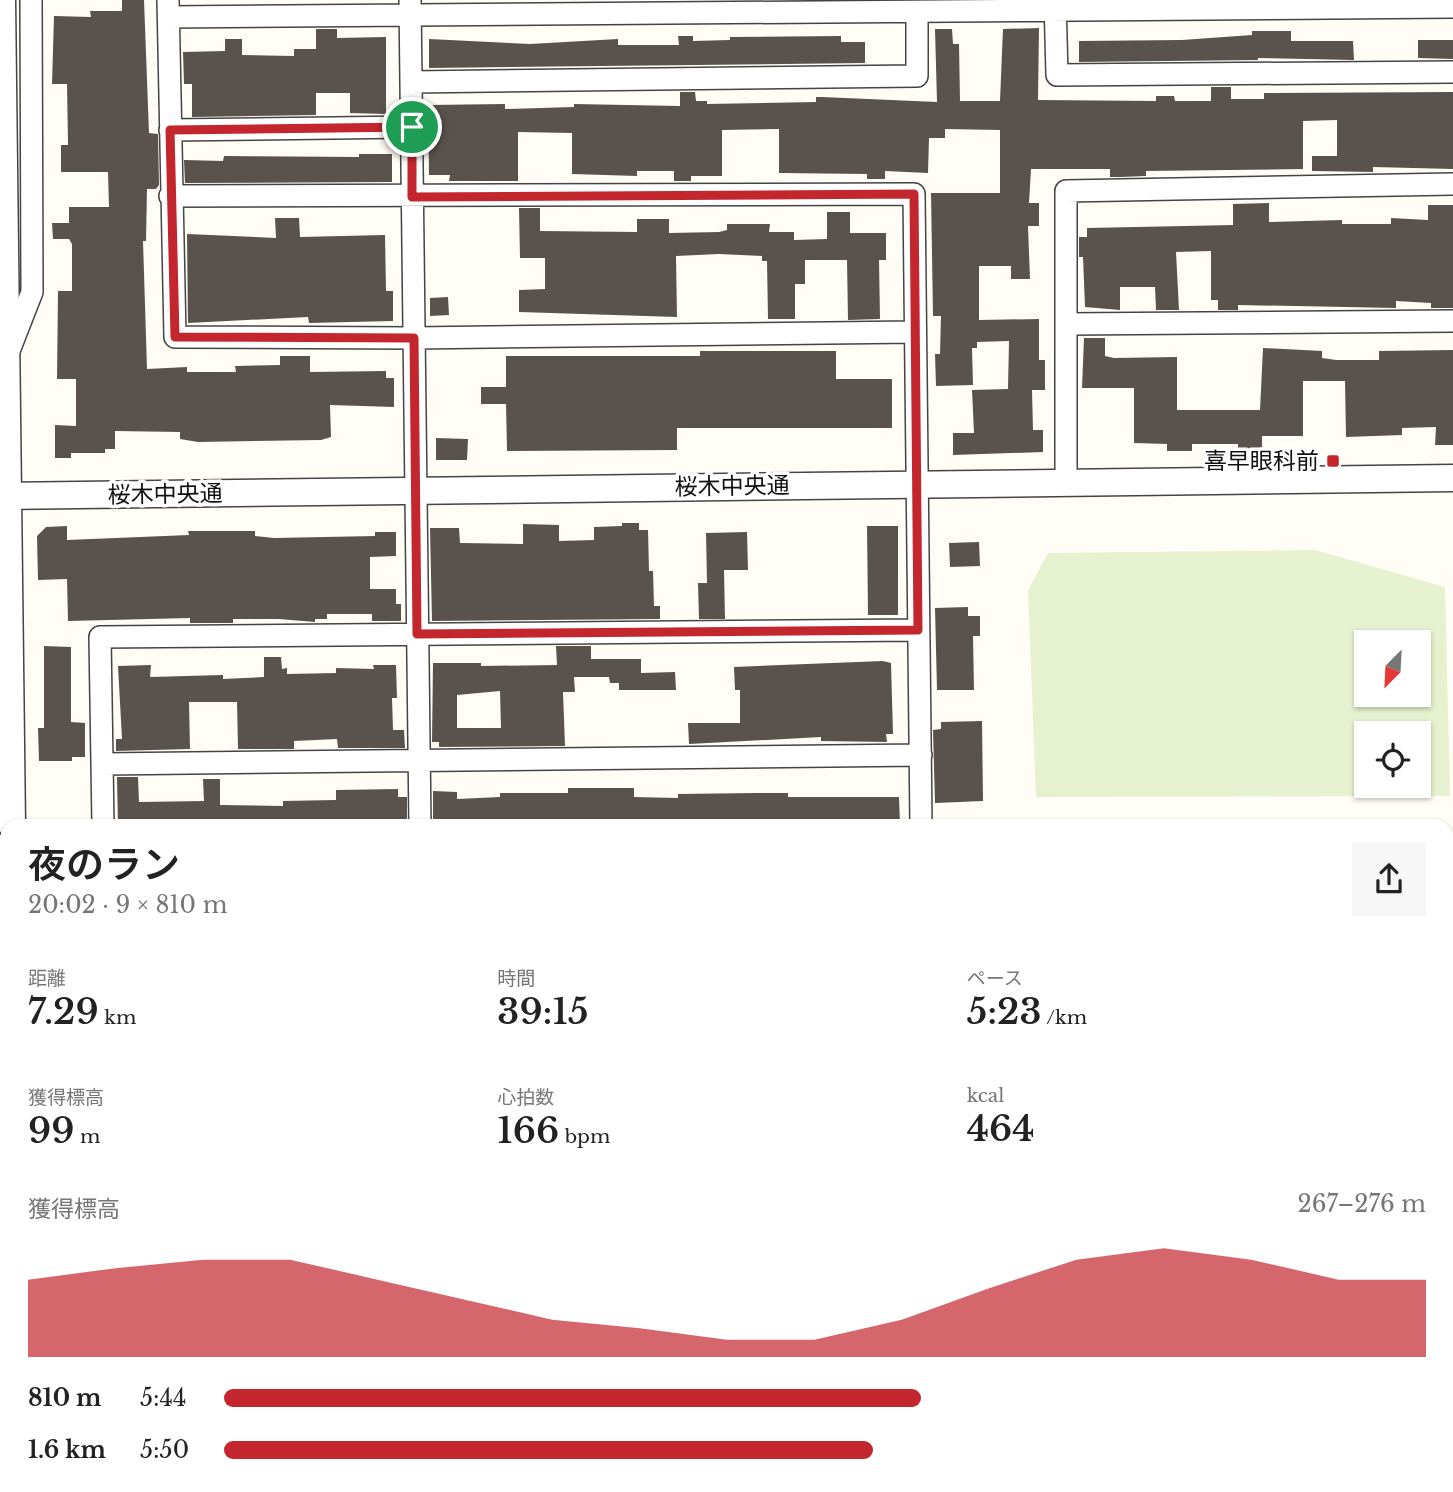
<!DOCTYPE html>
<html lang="ja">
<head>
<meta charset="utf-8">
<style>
	body { margin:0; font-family:"Libre Baskerville","Noto Sans JP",serif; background:#f6f6f6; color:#222; height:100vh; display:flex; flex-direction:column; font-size:26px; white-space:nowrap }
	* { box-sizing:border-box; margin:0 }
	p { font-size:23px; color:#767676 }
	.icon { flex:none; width:38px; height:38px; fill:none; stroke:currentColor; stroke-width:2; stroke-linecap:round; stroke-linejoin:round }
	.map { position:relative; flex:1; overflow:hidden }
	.side { position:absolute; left:0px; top:819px; width:1454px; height:674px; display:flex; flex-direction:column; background:#fff; border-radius:21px 21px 0 0; box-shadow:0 2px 5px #0004 }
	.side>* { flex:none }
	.needle { width:46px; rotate:204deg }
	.buttons { position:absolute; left:1354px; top:630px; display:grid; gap:14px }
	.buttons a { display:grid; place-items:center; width:77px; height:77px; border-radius:0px; background:#fff; box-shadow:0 2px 5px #0004; font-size:35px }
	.pin { position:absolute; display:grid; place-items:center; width:60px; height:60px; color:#fff; margin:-30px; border:4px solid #fff; border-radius:50%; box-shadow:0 2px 7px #0007 }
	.round { display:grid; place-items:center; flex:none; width:74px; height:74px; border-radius:0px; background:#f6f6f6 }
	.overview { display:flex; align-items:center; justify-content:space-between; height:119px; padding:0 28px }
	h1 { font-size:38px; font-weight:600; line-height:52px }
	.stats { display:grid; grid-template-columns:repeat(3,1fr); gap:10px; height:119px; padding:7px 28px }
	.stats div { display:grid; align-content:center }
	.stats b { font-size:35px; font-weight:600 }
	.stats small { font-size:19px; font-weight:400 }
	.stats p { font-size:19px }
	.chart { height:196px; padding:14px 28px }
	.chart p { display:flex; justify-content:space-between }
	.chart svg { width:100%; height:126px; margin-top:7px; fill:#c4262e; opacity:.7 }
	ul { padding:0 28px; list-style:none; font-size:23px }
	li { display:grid; grid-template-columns:112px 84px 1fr; align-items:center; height:52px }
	li i { height:18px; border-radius:9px; background:#c4262e }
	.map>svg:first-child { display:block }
	.pitch { fill:#e6f2cf; fill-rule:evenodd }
	.building { fill:#5a524d; fill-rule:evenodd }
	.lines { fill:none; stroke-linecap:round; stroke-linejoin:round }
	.minor-casing { stroke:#444; stroke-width:24 }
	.tertiary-casing { stroke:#444; stroke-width:29 }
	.minor { stroke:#fff; stroke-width:21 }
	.tertiary { stroke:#fff; stroke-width:26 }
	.route-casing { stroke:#fff; stroke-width:14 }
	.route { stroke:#c4262e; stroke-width:9 }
	.poi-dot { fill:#c4262e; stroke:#fff; stroke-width:2.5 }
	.labels { text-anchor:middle; stroke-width:7; stroke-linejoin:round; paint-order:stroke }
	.poi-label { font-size:23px; fill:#111; stroke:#fff; text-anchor:end }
	.street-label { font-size:23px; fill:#111; stroke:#fff }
</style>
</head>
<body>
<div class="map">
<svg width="1453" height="1492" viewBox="0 0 1453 1492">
	<rect width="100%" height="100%" fill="#fffdf5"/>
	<path class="pitch" d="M 1315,550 L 1445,587 L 1450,796 L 1036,797 L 1028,590 L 1048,553 ZM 1367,642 L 1419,642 L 1419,695 L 1367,695 ZM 1367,733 L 1419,733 L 1419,786 L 1367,786 Z"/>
	<path class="building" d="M 122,0 L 144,0 L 149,133 L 158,134 L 159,185 L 156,189 L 147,189 L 146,241 L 143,241 L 147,369 L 187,367 L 187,372 L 236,372 L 235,366 L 280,365 L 280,356 L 310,356 L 310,372 L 386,371 L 386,378 L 394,378 L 394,407 L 330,405 L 331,437 L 321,440 L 198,442 L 180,439 L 180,432 L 115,431 L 115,449 L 105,449 L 105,453 L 71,453 L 71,458 L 55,458 L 55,425 L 76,426 L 76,379 L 57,379 L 58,291 L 72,291 L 72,244 L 69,239 L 53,239 L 52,223 L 69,223 L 69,207 L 109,207 L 108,172 L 61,172 L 61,145 L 68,145 L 67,84 L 52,84 L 54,16 L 91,17 L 90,11 L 122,11 Z
		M 1039,28 L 1038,100 L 1156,101 L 1156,96 L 1174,96 L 1175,101 L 1211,101 L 1211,87 L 1231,87 L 1231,99 L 1264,99 L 1264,93 L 1453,92 L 1453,169 L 1373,167 L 1373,172 L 1312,171 L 1312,156 L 1337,156 L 1337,120 L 1303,121 L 1303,169 L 1146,171 L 1146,176 L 1121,177 L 1110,177 L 1110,169 L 1031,169 L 1029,203 L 1039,203 L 1039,226 L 1028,226 L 1030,279 L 1011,279 L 1011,266 L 979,266 L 979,320 L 1039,319 L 1039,360 L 1045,360 L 1045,390 L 1032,390 L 1033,430 L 1043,430 L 1043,452 L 953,455 L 953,433 L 974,433 L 972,390 L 1008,389 L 1009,341 L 977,342 L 977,348 L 972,348 L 973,385 L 936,386 L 935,354 L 940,354 L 941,316 L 933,316 L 931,193 L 1000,193 L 1000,130 L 945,129 L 945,138 L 929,138 L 928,173 L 885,171 L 885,179 L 867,179 L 867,174 L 779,173 L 779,129 L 722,130 L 722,176 L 691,176 L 691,181 L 674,181 L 674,171 L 637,171 L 637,176 L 572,174 L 572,133 L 518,132 L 518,181 L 449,181 L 450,175 L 429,175 L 428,105 L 505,104 L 505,109 L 574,107 L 574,104 L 680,106 L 680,92 L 695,92 L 696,101 L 707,101 L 707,104 L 816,102 L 816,97 L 822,97 L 937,102 L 935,29 L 952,29 L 953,44 L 959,44 L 960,101 L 1000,101 L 1003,29 Z
		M 316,29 L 337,29 L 337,38 L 386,37 L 386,114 L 350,113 L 350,93 L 316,93 L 316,115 L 192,117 L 192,84 L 184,84 L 183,52 L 225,51 L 225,39 L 242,39 L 242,55 L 294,56 L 294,49 L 316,49 Z
		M 1252,31 L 1291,31 L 1291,41 L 1353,41 L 1354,60 L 1258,58 L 1258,60 L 1079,62 L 1079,41 L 1182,40 L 1252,35 Z
		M 678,36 L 693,36 L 693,41 L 730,40 L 730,37 L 841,36 L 841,42 L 865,42 L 865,63 L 429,68 L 429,39 L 530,44 L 618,39 L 618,45 L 679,45 Z
		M 1418,40 L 1453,40 L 1453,59 L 1418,58 Z
		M 359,154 L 392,154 L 392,182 L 185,183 L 184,160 L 223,161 L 224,156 L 359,157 Z
		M 1269,203 L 1269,222 L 1342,220 L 1342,224 L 1391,224 L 1391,218 L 1428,220 L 1428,205 L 1453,205 L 1453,308 L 1431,308 L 1431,303 L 1396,301 L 1396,308 L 1238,305 L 1238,310 L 1218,310 L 1218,300 L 1211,300 L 1211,251 L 1176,252 L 1179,310 L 1156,310 L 1155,287 L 1120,287 L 1120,310 L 1085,307 L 1083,257 L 1079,257 L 1079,237 L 1087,237 L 1087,228 L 1233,225 L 1233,204 Z
		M 519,208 L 540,208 L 540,231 L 637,232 L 637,219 L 669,219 L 669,233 L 719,232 L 727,230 L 727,224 L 770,224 L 769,232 L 794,232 L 794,240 L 827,239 L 827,212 L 850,212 L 850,233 L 886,233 L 886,260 L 879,260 L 880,319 L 848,320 L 847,260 L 805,260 L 805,284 L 795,284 L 795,319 L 768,319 L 767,261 L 762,261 L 762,256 L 719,254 L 676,256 L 677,317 L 519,312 L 519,290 L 545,289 L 545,258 L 520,258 Z
		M 275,218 L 299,218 L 300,237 L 385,235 L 386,291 L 393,291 L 393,321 L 309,323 L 308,317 L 188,323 L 187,234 L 276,238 Z
		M 448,297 L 449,315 L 430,316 L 430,298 Z
		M 1084,338 L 1105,338 L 1105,356 L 1114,358 L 1177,357 L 1177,410 L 1260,410 L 1263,348 L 1322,351 L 1322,358 L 1336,360 L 1379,360 L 1379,351 L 1453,350 L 1453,445 L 1435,445 L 1436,427 L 1402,428 L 1402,435 L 1346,437 L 1345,381 L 1303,381 L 1303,436 L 1262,436 L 1262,452 L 1238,453 L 1238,444 L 1192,444 L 1192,451 L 1167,451 L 1167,444 L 1134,443 L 1134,388 L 1082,388 Z
		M 700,351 L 836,351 L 836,379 L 892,379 L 892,428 L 677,428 L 677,450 L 507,451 L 506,404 L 481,404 L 481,387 L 506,387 L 506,356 L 700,356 Z
		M 436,438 L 468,439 L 467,460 L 436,460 Z
		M 622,523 L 639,523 L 639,530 L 648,530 L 649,571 L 653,571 L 654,606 L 660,606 L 660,619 L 432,621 L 430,528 L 459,528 L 460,543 L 523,544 L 523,524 L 559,525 L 559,541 L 594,540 L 594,527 L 622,526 Z
		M 67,526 L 67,540 L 189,535 L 188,531 L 255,531 L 255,536 L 274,538 L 375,536 L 375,532 L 396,532 L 396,556 L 370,557 L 370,589 L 396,589 L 396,604 L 401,604 L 401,621 L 372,621 L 372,614 L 327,614 L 327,619 L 315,619 L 315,622 L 279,619 L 233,619 L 233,623 L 190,623 L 190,618 L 68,621 L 67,579 L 38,580 L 37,536 L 46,527 Z
		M 867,526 L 898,526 L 898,615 L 868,615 Z
		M 747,532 L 748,570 L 724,570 L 725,619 L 699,619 L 698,583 L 707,583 L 706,533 Z
		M 979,542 L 980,566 L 950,567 L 949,543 Z
		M 968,607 L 968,616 L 980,616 L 980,636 L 973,636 L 974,690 L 937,690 L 935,608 Z
		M 44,646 L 71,647 L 71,722 L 85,723 L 85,757 L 72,757 L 72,761 L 39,761 L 38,728 L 44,728 Z
		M 556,646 L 591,646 L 591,659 L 641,659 L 641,673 L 675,672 L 676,690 L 619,690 L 619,683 L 610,683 L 609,677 L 574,677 L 575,692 L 563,692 L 565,746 L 439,747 L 439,742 L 432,742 L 433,663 L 481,663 L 481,666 L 557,665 ZM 500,691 L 501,728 L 457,728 L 457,695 Z
		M 264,657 L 281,657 L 282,669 L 287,668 L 287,674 L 336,673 L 336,668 L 374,669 L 373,665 L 396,665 L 397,698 L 392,698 L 393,730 L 404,730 L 405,748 L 338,748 L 337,739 L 294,741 L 294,749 L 238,749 L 237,702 L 189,702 L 190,749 L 116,751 L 116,739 L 122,739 L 118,666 L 151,665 L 150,677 L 223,675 L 223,679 L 264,677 Z
		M 883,661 L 891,663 L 893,734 L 886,734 L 887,742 L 821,741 L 821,737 L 689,744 L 688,723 L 740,723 L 740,690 L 735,690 L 734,667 Z
		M 982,721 L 983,801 L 935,803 L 933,730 L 941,729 L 941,722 Z
		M 117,777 L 138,777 L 139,802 L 204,801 L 203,779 L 220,779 L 220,805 L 283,806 L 283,801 L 336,800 L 336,790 L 398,789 L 398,797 L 407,797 L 407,825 L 118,826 Z
		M 568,788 L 634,788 L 634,797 L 678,798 L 678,794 L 756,793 L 788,793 L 788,797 L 899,797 L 900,824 L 830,822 L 830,820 L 633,821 L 633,823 L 608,824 L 513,820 L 456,821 L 456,826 L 433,826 L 433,791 L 457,792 L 457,799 L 500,797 L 500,793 L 568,793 Z"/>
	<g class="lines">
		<defs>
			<path id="minor" d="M 168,0 L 175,337 L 414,338 L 915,332
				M 410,0 L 420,826
				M 1055,0 L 1057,75 L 1453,72
				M 169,17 L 1453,7
				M 411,82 L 917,76 L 917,12
				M 170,130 L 412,127
				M 170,196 L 914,194 L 921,826
				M 1066,324 L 1453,321
				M 9,351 L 32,292 L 31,0
				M 1066,481 L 1066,191 L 1453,184
				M 103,764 L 921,755
				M 103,826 L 100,637 L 918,630
				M 0,898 L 7,898
				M 0,1074 L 7,1074
				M 1447,1092 L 1453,1092
				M 0,1224 L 7,1224
				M 1447,1225 L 1453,1225
				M 1447,1357 L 1453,1357
				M 0,1364 L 7,1364
				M 705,1486 L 705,1492
				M 1263,1492 L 1263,1486"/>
			<path id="tertiary" d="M 2,0 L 12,826
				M 0,496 L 1453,478
				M 18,1486 L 18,1492"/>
		</defs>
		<use href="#minor" class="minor-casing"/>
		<use href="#tertiary" class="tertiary-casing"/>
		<use href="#minor" class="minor"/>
		<use href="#tertiary" class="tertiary"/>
	</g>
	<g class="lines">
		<defs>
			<path id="route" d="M 412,127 L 412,197 L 914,194 L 918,630 L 417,634 L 414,338 L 175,337 L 170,130 Z"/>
		</defs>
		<use href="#route" class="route-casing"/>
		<use href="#route" class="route"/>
	</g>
	<rect class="poi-dot" x="1326" y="454" width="14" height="14" rx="3.5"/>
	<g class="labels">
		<g class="poi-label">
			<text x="1319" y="469">喜早眼科前</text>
		</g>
		<g class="street-label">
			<text transform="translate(732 486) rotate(-1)" y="8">桜木中央通</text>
			<text transform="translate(165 494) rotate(-1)" y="8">桜木中央通</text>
		</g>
	</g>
</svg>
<div class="buttons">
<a><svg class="needle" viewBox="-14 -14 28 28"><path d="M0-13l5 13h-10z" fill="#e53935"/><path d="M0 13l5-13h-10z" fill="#767676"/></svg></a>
<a><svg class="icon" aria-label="locate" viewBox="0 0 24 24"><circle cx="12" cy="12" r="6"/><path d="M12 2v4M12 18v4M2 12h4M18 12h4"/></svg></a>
</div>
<div class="pin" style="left:412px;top:127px;background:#1e9e55"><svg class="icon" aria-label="arrive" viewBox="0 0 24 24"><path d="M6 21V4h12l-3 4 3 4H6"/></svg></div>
<section class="side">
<div class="overview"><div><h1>夜のラン</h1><p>20:02 · 9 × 810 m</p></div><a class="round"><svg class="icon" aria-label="share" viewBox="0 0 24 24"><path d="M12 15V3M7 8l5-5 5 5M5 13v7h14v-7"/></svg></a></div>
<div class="stats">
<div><p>距離</p><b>7.29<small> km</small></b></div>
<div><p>時間</p><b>39:15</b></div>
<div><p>ペース</p><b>5:23<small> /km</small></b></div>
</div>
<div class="stats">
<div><p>獲得標高</p><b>99<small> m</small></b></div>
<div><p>心拍数</p><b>166<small> bpm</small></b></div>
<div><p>kcal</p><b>464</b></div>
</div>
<div class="chart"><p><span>獲得標高</span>267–276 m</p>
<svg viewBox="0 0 160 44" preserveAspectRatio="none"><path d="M0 44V17L10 13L20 10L30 10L40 17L50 24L60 31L70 34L80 38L90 38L100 31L110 20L120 10L130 6L140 10L150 17L160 17V44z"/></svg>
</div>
<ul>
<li><b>810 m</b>5:44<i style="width:58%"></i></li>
<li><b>1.6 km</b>5:50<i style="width:54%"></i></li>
</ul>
</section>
</div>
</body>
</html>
